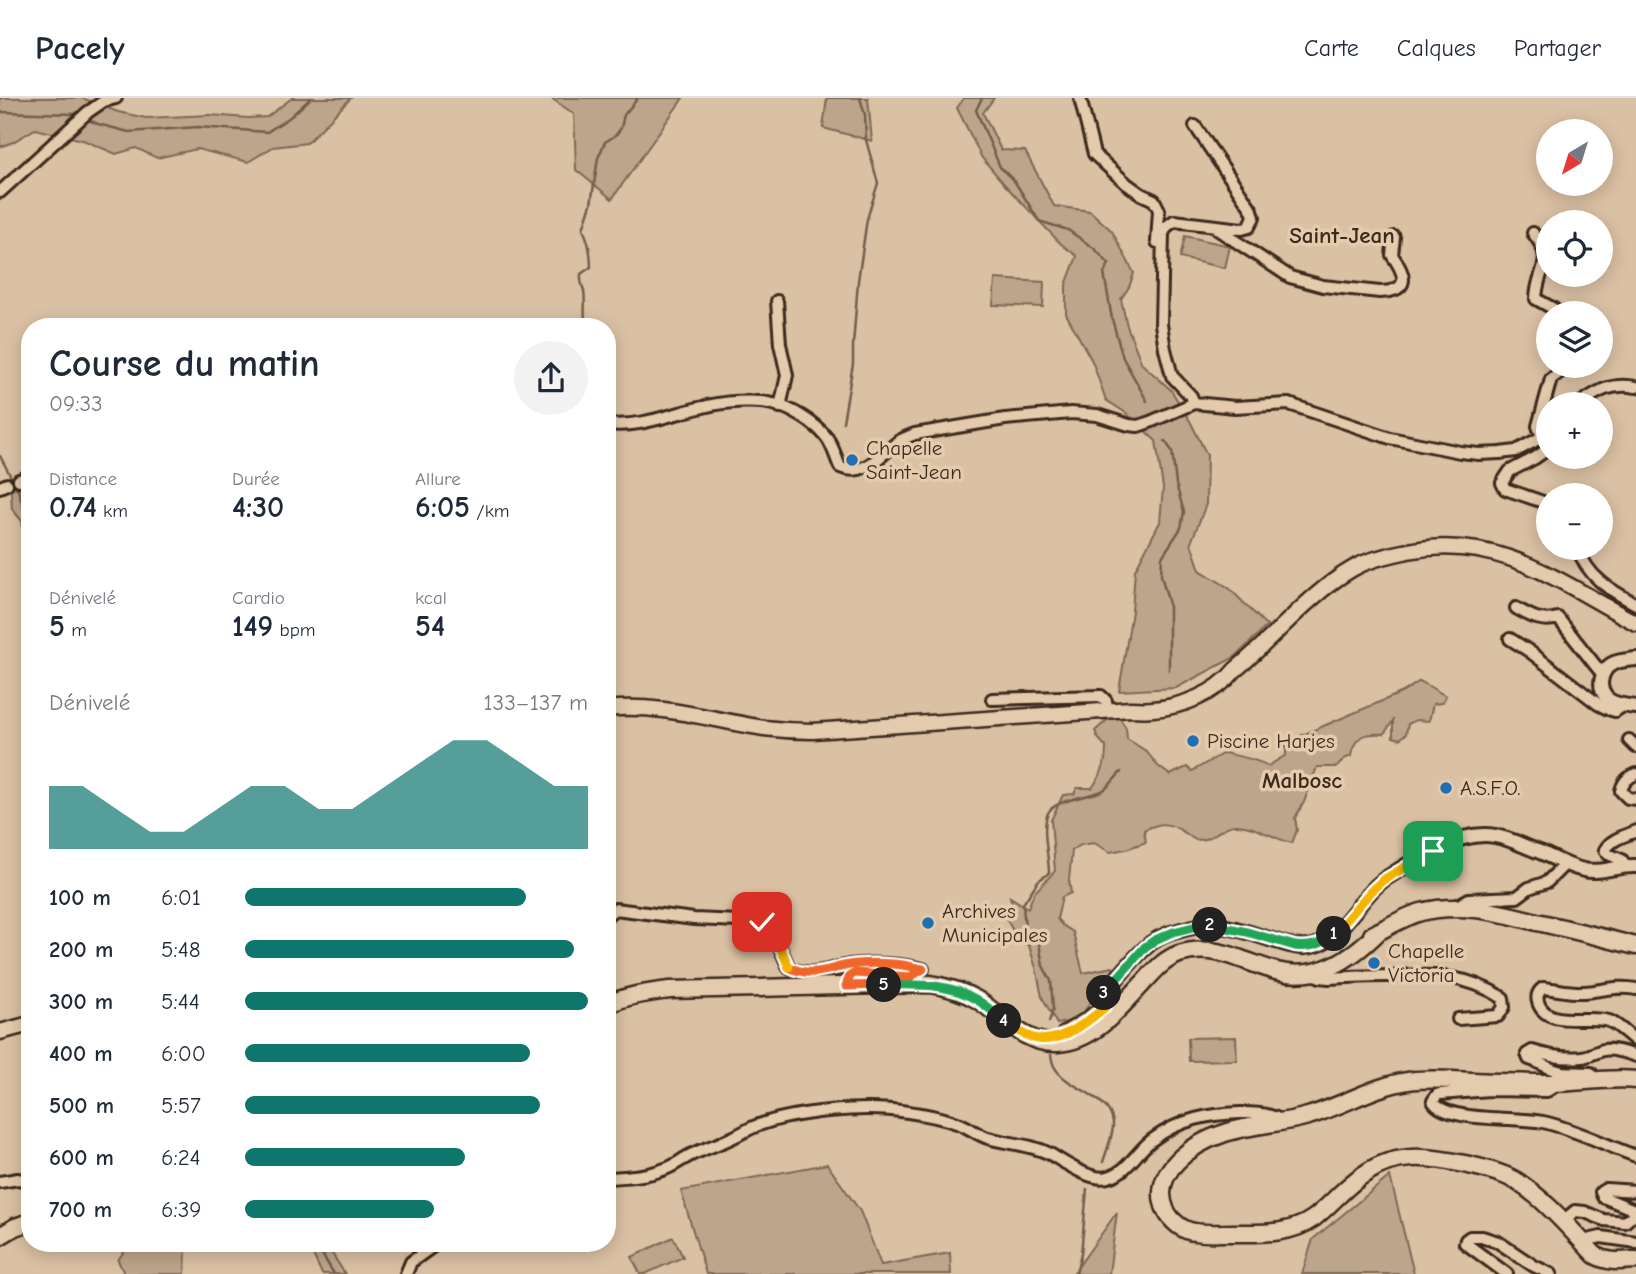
<!DOCTYPE html>
<html lang="fr">
<head>
<meta charset="utf-8">
<style>
	body { margin:0; font-family:"Comic Neue",sans-serif; background:#f2f2f3; color:#1f2937; height:100vh; display:flex; flex-direction:column; font-size:26px; white-space:nowrap }
	* { box-sizing:border-box; margin:0 }
	p { font-size:23px; color:#747a83 }
	.icon { flex:none; width:38px; height:38px; fill:none; stroke:currentColor; stroke-width:2; stroke-linecap:round; stroke-linejoin:round }
	.map { position:relative; flex:1; overflow:hidden }
	.side { position:absolute; left:21px; top:220px; width:595px; height:934px; display:flex; flex-direction:column; background:#fff; border-radius:28px; box-shadow:0 4px 18px #0003 }
	.side>* { flex:none }
	.needle { width:46px; rotate:218deg }
	.buttons { position:absolute; left:1536px; top:21px; display:grid; gap:14px }
	.buttons a { display:grid; place-items:center; width:77px; height:77px; border-radius:50%; background:#fff; box-shadow:0 4px 18px #0003; font-size:35px }
	.pin { position:absolute; display:grid; place-items:center; width:60px; height:60px; color:#fff; margin:-30px; border-radius:14px; box-shadow:0 4px 10px #0006 }
	.km { position:absolute; width:35px; height:35px; margin:-18px; border-radius:50%; background:#222; color:#fff; font-size:19px; line-height:35px; text-align:center }
	.round { display:grid; place-items:center; flex:none; width:74px; height:74px; border-radius:37px; background:#f2f2f3 }
	.summary { display:flex; align-items:center; justify-content:space-between; height:119px; padding:0 28px }
	h1 { font-size:38px; font-weight:600; line-height:52px }
	.figures { display:grid; grid-template-columns:repeat(3,1fr); gap:10px; height:119px; padding:7px 28px }
	.figures div { display:grid; align-content:center }
	.figures b { font-size:30px; font-weight:600 }
	.figures small { font-size:19px; font-weight:400 }
	.figures p { font-size:19px }
	.chart { height:196px; padding:14px 28px }
	.chart p { display:flex; justify-content:space-between }
	.chart svg { width:100%; height:126px; margin-top:7px; fill:#0f766e; opacity:.7 }
	ul { padding:0 28px; list-style:none; font-size:23px }
	li { display:grid; grid-template-columns:112px 84px 1fr; align-items:center; height:52px }
	li i { height:18px; border-radius:9px; background:#0f766e }
	header { display:flex; align-items:center; gap:42px; box-sizing:border-box; height:98px; padding:0 35px; background:#fff; border-bottom:2px solid #e0e1e3 }
	header strong { font-size:33px }
	nav { display:flex; gap:38px; margin-inline-start:auto; font-size:24px }
	.map>svg:first-child { display:block }
	.green { fill:#bda58b; stroke:#7c6854; stroke-width:2 }
	.lines { fill:none; stroke-linecap:round; stroke-linejoin:round }
	.stream { stroke:#715e4b; stroke-width:2.5 }
	.minor-casing { stroke:#3b2a1e; stroke-width:16 }
	.tertiary-casing { stroke:#3b2a1e; stroke-width:18 }
	.secondary-casing { stroke:#3b2a1e; stroke-width:19 }
	.primary-casing { stroke:#3b2a1e; stroke-width:21 }
	.minor { stroke:#e5cbad; stroke-width:10 }
	.tertiary { stroke:#e5cbad; stroke-width:12 }
	.secondary { stroke:#e5cbad; stroke-width:14 }
	.primary { stroke:#e5cbad; stroke-width:16 }
	.split-1-casing { stroke:#fff; stroke-width:14 }
	.split-2-casing { stroke:#fff; stroke-width:14 }
	.split-3-casing { stroke:#fff; stroke-width:14 }
	.split-4-casing { stroke:#fff; stroke-width:14 }
	.split-5-casing { stroke:#fff; stroke-width:14 }
	.split-6-casing { stroke:#fff; stroke-width:14 }
	.split-7-casing { stroke:#fff; stroke-width:14 }
	.split-8-casing { stroke:#fff; stroke-width:14 }
	.split-1 { stroke:#f5b400; stroke-width:9 }
	.split-2 { stroke:#22a559; stroke-width:9 }
	.split-3 { stroke:#22a559; stroke-width:9 }
	.split-4 { stroke:#f5b400; stroke-width:9 }
	.split-5 { stroke:#22a559; stroke-width:9 }
	.split-6 { stroke:#f0652b; stroke-width:9 }
	.split-7 { stroke:#f0652b; stroke-width:9 }
	.split-8 { stroke:#f5b400; stroke-width:9 }
	.poi-dot { fill:#1f6fb2; stroke:#e5cbad; stroke-width:2.5 }
	.labels { text-anchor:middle; stroke-width:7; stroke-linejoin:round; paint-order:stroke }
	.poi-label { font-size:21px; fill:#3b2a1e; stroke:#e5cbad; text-anchor:start }
	.neighbourhood-label { font-size:23px; font-weight:bold; fill:#3b2a1e; stroke:#e5cbad }
</style>
</head>
<body>
<header>
<strong>Pacely</strong>
<nav><a>Carte</a><a>Calques</a><a>Partager</a></nav>
</header>
<div class="map">
<svg width="1636" height="1176" viewBox="0 0 1636 1176">
	<rect width="100%" height="100%" fill="#dbc1a4"/>
	<filter id="ink" filterUnits="userSpaceOnUse"><feTurbulence type="fractalNoise" baseFrequency=".0143" numOctaves="2"/><feDisplacementMap in="SourceGraphic" scale="14" xChannelSelector="R" yChannelSelector="G"/><feConvolveMatrix kernelMatrix="1 2 1 2 8 2 1 2 1" color-interpolation-filters="sRGB"/></filter>
	<g filter="url(#ink)">
		<path class="green" d="M 0,0 L 82,0 L 118,14 L 146,20 L 210,17 L 248,20 L 267,19 L 292,0 L 351,0 L 307,45 L 273,49 L 248,64 L 197,51 L 157,60 L 136,50 L 116,56 L 83,42 L 35,31 L 13,44 L 0,49 Z
			M 551,0 L 683,0 L 612,101 L 576,72 L 574,16 Z
			M 827,0 L 868,0 L 872,43 L 823,30 Z
			M 964,0 L 994,0 L 983,15 L 1001,52 L 1025,53 L 1054,108 L 1090,113 L 1112,133 L 1134,175 L 1129,189 L 1121,201 L 1127,228 L 1142,266 L 1171,292 L 1190,323 L 1207,357 L 1206,406 L 1191,445 L 1200,472 L 1229,490 L 1267,528 L 1235,559 L 1176,590 L 1119,593 L 1132,513 L 1135,472 L 1160,424 L 1163,390 L 1156,343 L 1126,315 L 1106,302 L 1092,263 L 1066,216 L 1066,187 L 1077,158 L 1061,146 L 1005,87 L 982,60 L 957,10 Z
			M 1185,138 L 1230,148 L 1225,170 L 1180,160 Z
			M 995,181 L 1044,184 L 1043,209 L 993,207 Z
			M 30,387 L 30,451 L 26,451 L 22,423 L 12,411 L 11,392 Z
			M 1420,583 L 1446,598 L 1442,605 L 1433,606 L 1429,623 L 1416,622 L 1408,626 L 1406,636 L 1400,641 L 1393,639 L 1393,623 L 1384,636 C 1364,635 1355,637 1351,658 L 1344,661 L 1337,669 L 1317,669 L 1304,704 L 1295,720 L 1297,732 L 1292,745 C 1273,741 1254,726 1234,727 C 1220,728 1210,746 1194,741 C 1193,741 1186,735 1185,735 C 1169,724 1161,724 1144,732 L 1146,744 L 1126,751 L 1110,754 L 1094,745 L 1081,747 L 1072,752 L 1069,782 L 1071,795 L 1062,799 L 1057,821 L 1062,827 L 1073,834 L 1083,875 L 1112,869 L 1114,870 L 1079,921 L 1057,926 L 1042,899 L 1036,870 L 1029,848 L 1019,843 L 1004,817 L 1013,809 L 1010,799 L 1028,810 L 1034,795 L 1055,773 L 1051,722 L 1063,697 L 1074,696 L 1077,690 L 1092,690 C 1102,676 1106,666 1106,649 L 1098,640 L 1095,633 L 1107,622 L 1119,619 L 1126,630 L 1127,641 L 1146,653 L 1158,668 L 1170,677 L 1187,669 L 1192,673 L 1224,655 C 1238,658 1257,661 1268,668 L 1286,657 L 1286,644 L 1403,594 Z
			M 1236,939 L 1237,962 L 1189,963 L 1188,940 Z
			M 827,1066 L 860,1113 L 881,1167 L 950,1155 L 951,1176 L 706,1176 L 681,1093 Z
			M 1390,1078 L 1414,1176 L 1302,1176 L 1313,1141 Z
			M 1117,1114 L 1109,1176 L 1073,1176 Z
			M 673,1139 L 683,1159 L 645,1176 L 640,1176 L 632,1159 Z
			M 129,1146 L 197,1146 L 186,1153 L 185,1176 L 124,1176 L 118,1162 Z
			M 308,1146 L 326,1146 L 345,1176 L 322,1176 Z"/>
		<g class="lines">
			<path class="stream" d="M 982,0 L 976,12 L 1000,69 L 1015,84 L 1039,123 L 1068,132 L 1095,151 L 1109,166 L 1104,175 L 1112,221 L 1123,260 L 1147,303
				M 0,14 L 76,16 L 80,18
				M 86,21 L 98,26 L 129,34 L 198,29 L 267,34 L 290,19 L 311,0
				M 586,229 C 583,217 586,206 584,193 C 582,187 580,183 581,176 L 591,169 C 591,155 589,143 583,131 L 591,106 L 598,60 L 605,44 L 616,37 L 621,30 L 624,17 L 638,0
				M 843,324 L 853,266 L 853,248 L 858,183 L 867,121 L 878,85 L 866,42 L 865,17 L 860,0
				M 1165,343 L 1172,353 L 1176,386 L 1184,414 L 1181,430 L 1162,459 L 1161,477 L 1169,506 L 1169,572
				M 0,358 L 18,392 L 30,429
				M 1049,924 L 1053,911 L 1051,883 L 1043,868 L 1038,839 L 1025,831 L 1023,806 L 1038,783 L 1049,775 C 1049,758 1041,731 1048,715 C 1054,702 1088,699 1102,693 C 1109,689 1115,680 1121,674
				M 1051,957 C 1051,958 1053,967 1054,968 C 1065,991 1110,996 1113,1025 C 1114,1035 1106,1054 1103,1064
				M 316,1146 L 334,1176
				M 1076,1176 L 1081,1156 L 1087,1091"/>
			<defs>
				<path id="minor" d="M 1080,0 L 1094,56 L 1127,86 L 1141,96 L 1154,102 L 1159,112 L 1157,144
					M 0,94 L 88,14 L 104,3 L 116,0
					M 1217,131 L 1290,179 L 1323,188 L 1380,194 C 1411,193 1406,177 1392,157 L 1394,139
					M 1533,135 C 1557,165 1537,169 1536,201 L 1554,211 L 1556,215
					M 777,203 L 780,246 L 787,277 L 780,309
					M 1194,305 L 1191,298 L 1172,278 L 1165,251 L 1161,226 L 1163,136 L 1166,129 L 1174,123 L 1242,131 L 1249,129 L 1254,119 L 1252,112 L 1195,28
					M 1579,306 C 1598,293 1612,284 1636,289
					M 607,326 C 640,330 671,316 703,309 C 722,304 753,301 773,306 C 791,310 816,325 827,340 C 833,348 836,360 840,369 C 864,380 882,356 899,343 C 904,340 910,338 915,336 L 1005,321 L 1071,315 L 1097,317 L 1129,327 L 1138,328 L 1150,324 L 1194,305 L 1235,309 L 1289,306 L 1390,340 L 1460,354 L 1479,356 L 1500,355 L 1516,353 L 1542,339 L 1549,333
					M 1542,339 L 1538,328 L 1551,281 L 1568,268
					M 1549,350 L 1535,360 L 1510,373 L 1502,385 L 1505,391 L 1549,406
					M 19,382 L 30,379
					M 0,389 L 7,386
					M 1578,450 C 1587,479 1610,492 1636,506
					M 1516,510 C 1530,518 1541,525 1558,520 L 1599,572 L 1604,574
					M 1510,541 L 1529,553 L 1598,606 L 1608,611 L 1615,613 L 1624,607
					M 992,601 L 1101,598 L 1106,603 L 1108,613
					M 1629,642 L 1636,649
					M 1636,676 C 1628,679 1623,684 1621,693 L 1628,700 L 1636,701
					M 1624,768 L 1622,762 L 1608,756 L 1605,752 C 1611,741 1625,738 1636,733
					M 1455,809 L 1469,801 L 1517,799 L 1529,790 L 1547,784 L 1565,766
					M 607,817 L 615,811 L 694,821 L 762,824 L 771,829 L 789,870 C 813,880 827,871 850,867 C 871,864 903,866 923,871 L 910,879 L 855,875 L 847,882 L 846,888
					M 1311,875 L 1320,879 L 1329,880 C 1348,879 1368,878 1388,878 C 1431,877 1465,875 1503,900 L 1504,909 L 1498,918 L 1458,921
					M 1636,891 C 1618,887 1602,893 1584,894 C 1570,895 1557,891 1543,890 C 1539,893 1536,897 1538,904 C 1546,931 1590,916 1609,923 C 1619,927 1628,937 1636,943
					M 1594,982 L 1591,975 C 1581,974 1571,975 1562,974 C 1550,972 1540,964 1529,961 L 1527,956 L 1532,953 C 1548,958 1565,961 1582,959 C 1590,958 1596,954 1603,952 C 1613,950 1627,955 1636,958
					M 1554,985 L 1552,990 L 1547,993 L 1489,992 L 1440,996 L 1437,997 L 1433,1003 C 1442,1020 1491,1020 1510,1021 C 1521,1022 1533,1022 1543,1024 C 1575,1031 1605,1047 1636,1058
					M 607,1080 C 626,1079 647,1078 665,1071 C 675,1068 683,1060 693,1056 C 704,1051 716,1047 727,1042 C 737,1038 746,1032 756,1028 C 796,1013 866,1007 908,1014 C 922,1016 947,1021 960,1026 C 970,1030 978,1037 988,1040 C 1009,1046 1031,1046 1050,1056 C 1064,1064 1092,1084 1108,1079 C 1128,1074 1136,1054 1152,1042 C 1164,1033 1180,1025 1195,1021 C 1214,1016 1267,1009 1282,1024
					M 0,1084 L 18,1081 L 30,1084
					M 1563,1123 L 1575,1113 L 1585,1114 L 1604,1122 L 1625,1124 L 1633,1117 L 1632,1111 L 1603,1099 L 1601,1094 L 1606,1091 L 1636,1093
					M 1583,1143 L 1601,1139 L 1636,1144
					M 406,1176 L 411,1164 L 436,1146
					M 1507,1176 L 1465,1145 L 1466,1142 L 1470,1139 L 1482,1139 L 1498,1144 L 1534,1168 L 1551,1176"/>
				<path id="tertiary" d="M 1636,561 C 1629,562 1621,562 1614,565 C 1600,571 1596,592 1609,602 C 1616,607 1628,608 1636,609
					M 1105,909 L 1102,899 L 1105,894 C 1118,880 1130,864 1144,851 C 1154,841 1168,835 1181,832 C 1190,830 1199,827 1207,827 C 1228,827 1250,835 1269,841 C 1284,845 1301,853 1316,847 C 1344,838 1361,795 1388,779 C 1416,761 1461,731 1495,738 C 1510,740 1525,749 1540,754 C 1554,760 1568,769 1584,772 C 1601,776 1618,767 1636,768"/>
				<path id="secondary" d="M 607,611 C 660,605 712,622 764,630 C 780,632 796,633 813,633 L 1131,611 C 1138,611 1146,612 1153,611 C 1182,609 1217,595 1235,572 C 1274,540 1309,496 1352,471 C 1369,461 1390,457 1408,453 C 1499,435 1561,485 1636,525
					M 0,934 L 30,926"/>
				<path id="primary" d="M 1372,837 C 1388,829 1403,819 1421,814 C 1460,804 1498,814 1537,824 C 1570,831 1603,840 1636,848
					M 607,907 C 627,897 648,895 669,892 L 931,886 C 947,889 962,893 976,901 C 1003,917 1023,947 1058,945 C 1096,943 1122,907 1146,882 C 1156,871 1165,861 1179,856 C 1200,849 1221,853 1241,861 C 1253,865 1265,870 1276,873 C 1318,884 1351,861 1379,833
					M 1066,936 L 1089,922 L 1115,901
					M 1636,982 C 1608,979 1580,985 1551,985 C 1525,985 1498,984 1472,983 C 1451,982 1430,980 1408,983 C 1374,988 1342,1008 1308,1018 C 1281,1026 1252,1026 1225,1035 C 1194,1045 1148,1074 1166,1113 C 1172,1124 1183,1133 1195,1134 C 1207,1136 1220,1135 1232,1135 C 1261,1135 1290,1137 1314,1120 C 1332,1106 1346,1087 1366,1075 C 1379,1066 1395,1061 1411,1060 C 1434,1058 1499,1071 1518,1084 C 1548,1104 1571,1132 1595,1157 C 1608,1165 1621,1163 1636,1162
					M 0,1138 L 15,1129 L 30,1124"/>
			</defs>
			<use href="#minor" class="minor-casing"/>
			<use href="#tertiary" class="tertiary-casing"/>
			<use href="#secondary" class="secondary-casing"/>
			<use href="#primary" class="primary-casing"/>
			<use href="#minor" class="minor"/>
			<use href="#tertiary" class="tertiary"/>
			<use href="#secondary" class="secondary"/>
			<use href="#primary" class="primary"/>
		</g>
	</g>
	<g class="lines" filter="url(#ink)">
		<defs>
			<path id="split-1" d="M 1334,836 L 1372,792 L 1383,782 L 1433,753"/>
			<path id="split-2" d="M 1210,827 L 1223,829 L 1247,834 L 1295,848 C 1311,850 1322,846 1334,836"/>
			<path id="split-3" d="M 1104,895 L 1145,849 L 1155,842 L 1173,834 L 1197,828 L 1210,827"/>
			<path id="split-4" d="M 1004,923 C 1014,931 1025,939 1038,941 C 1060,945 1089,923 1105,909 L 1102,899 L 1104,895"/>
			<path id="split-5" d="M 884,887 C 917,887 948,884 977,902 C 987,908 996,916 1004,923"/>
			<path id="split-6" d="M 884,887 L 846,888 L 850,878 L 855,875 L 910,879 L 923,871 L 917,870"/>
			<path id="split-7" d="M 789,869 C 810,880 828,871 849,867 C 867,864 900,865 917,870"/>
			<path id="split-8" d="M 762,824 L 771,829 L 789,869"/>
		</defs>
		<use href="#split-1" class="split-1-casing"/>
		<use href="#split-2" class="split-2-casing"/>
		<use href="#split-3" class="split-3-casing"/>
		<use href="#split-4" class="split-4-casing"/>
		<use href="#split-5" class="split-5-casing"/>
		<use href="#split-6" class="split-6-casing"/>
		<use href="#split-7" class="split-7-casing"/>
		<use href="#split-8" class="split-8-casing"/>
		<use href="#split-1" class="split-1"/>
		<use href="#split-2" class="split-2"/>
		<use href="#split-3" class="split-3"/>
		<use href="#split-4" class="split-4"/>
		<use href="#split-5" class="split-5"/>
		<use href="#split-6" class="split-6"/>
		<use href="#split-7" class="split-7"/>
		<use href="#split-8" class="split-8"/>
	</g>
	<g class="poi-dot">
		<circle cx="852" cy="362" r="7"/>
		<circle cx="1193" cy="643" r="7"/>
		<circle cx="1446" cy="690" r="7"/>
		<circle cx="928" cy="825" r="7"/>
		<circle cx="1374" cy="865" r="7"/>
	</g>
	<g class="labels">
		<g class="poi-label">
			<text x="866" y="357">Chapelle<tspan x="866" dy="24">Saint-Jean</tspan></text>
			<text x="1207" y="650">Piscine Harjes</text>
			<text x="1460" y="697">A.S.F.O.</text>
			<text x="942" y="820">Archives<tspan x="942" dy="24">Municipales</tspan></text>
			<text x="1388" y="860">Chapelle<tspan x="1388" dy="24">Victoria</tspan></text>
		</g>
		<g class="neighbourhood-label">
			<text x="1342" y="145">Saint-Jean</text>
			<text x="1302" y="690">Malbosc</text>
		</g>
	</g>
</svg>
<div class="buttons">
<a><svg class="needle" viewBox="-14 -14 28 28"><path d="M0-13l5 13h-10z" fill="#e53935"/><path d="M0 13l5-13h-10z" fill="#747a83"/></svg></a>
<a><svg class="icon" aria-label="locate" viewBox="0 0 24 24"><circle cx="12" cy="12" r="6"/><path d="M12 2v4M12 18v4M2 12h4M18 12h4"/></svg></a>
<a><svg class="icon" aria-label="layers" viewBox="0 0 24 24"><path d="M12 4l9 5-9 5-9-5zM3 14l9 5 9-5"/></svg></a>
<a>+</a>
<a>−</a>
</div>
<div class="pin" style="left:1433px;top:753px;background:#1e9e55"><svg class="icon" aria-label="arrive" viewBox="0 0 24 24"><path d="M6 21V4h12l-3 4 3 4H6"/></svg></div>
<div class="pin" style="left:762px;top:824px;background:#d93025"><svg class="icon" aria-label="check" viewBox="0 0 24 24"><path d="M5 12l5 5 9-10"/></svg></div>
<b class="km" style="left:1334px;top:836px">1</b>
<b class="km" style="left:1210px;top:827px">2</b>
<b class="km" style="left:1104px;top:895px">3</b>
<b class="km" style="left:1004px;top:923px">4</b>
<b class="km" style="left:884px;top:887px">5</b>
<section class="side">
<div class="summary"><div><h1>Course du matin</h1><p>09:33</p></div><a class="round"><svg class="icon" aria-label="share" viewBox="0 0 24 24"><path d="M12 15V3M7 8l5-5 5 5M5 13v7h14v-7"/></svg></a></div>
<div class="figures">
<div><p>Distance</p><b>0.74<small> km</small></b></div>
<div><p>Durée</p><b>4:30</b></div>
<div><p>Allure</p><b>6:05<small> /km</small></b></div>
</div>
<div class="figures">
<div><p>Dénivelé</p><b>5<small> m</small></b></div>
<div><p>Cardio</p><b>149<small> bpm</small></b></div>
<div><p>kcal</p><b>54</b></div>
</div>
<div class="chart"><p><span>Dénivelé</span>133–137 m</p>
<svg viewBox="0 0 160 44" preserveAspectRatio="none"><path d="M0 44V22L10 22L20 30L30 38L40 38L50 30L60 22L70 22L80 30L90 30L100 22L110 14L120 6L130 6L140 14L150 22L160 22V44z"/></svg>
</div>
<ul>
<li><b>100 m</b>6:01<i style="width:82%"></i></li>
<li><b>200 m</b>5:48<i style="width:96%"></i></li>
<li><b>300 m</b>5:44<i style="width:100%"></i></li>
<li><b>400 m</b>6:00<i style="width:83%"></i></li>
<li><b>500 m</b>5:57<i style="width:86%"></i></li>
<li><b>600 m</b>6:24<i style="width:64%"></i></li>
<li><b>700 m</b>6:39<i style="width:55%"></i></li>
</ul>
</section>
</div>
</body>
</html>
